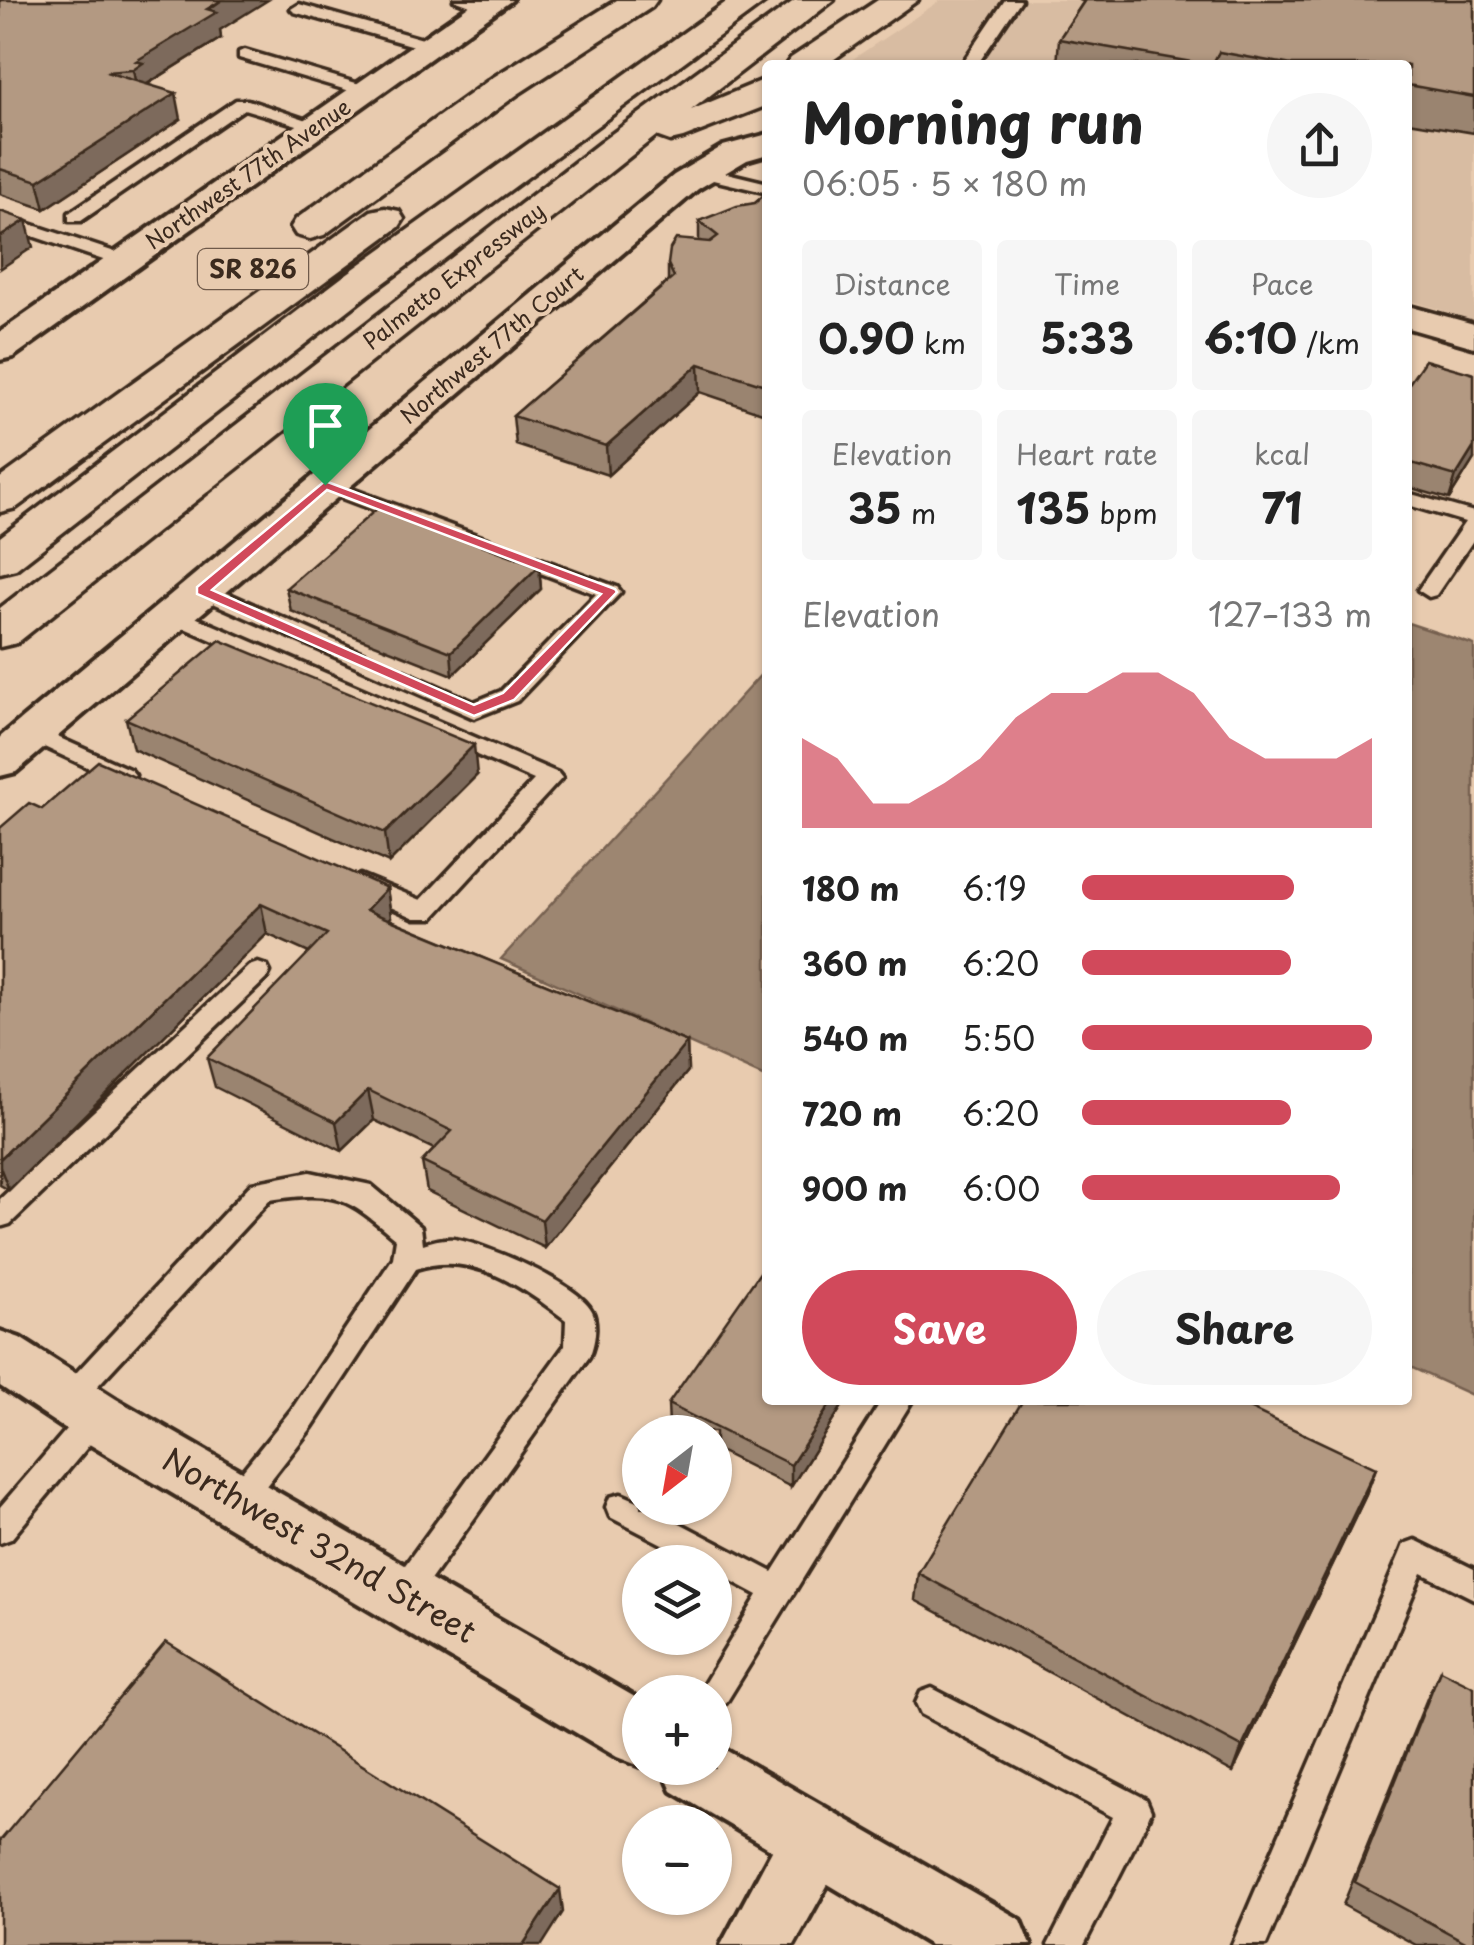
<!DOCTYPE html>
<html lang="en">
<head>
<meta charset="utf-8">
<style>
	body { margin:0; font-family:"Playpen Sans",sans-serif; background:#f6f6f6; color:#222; height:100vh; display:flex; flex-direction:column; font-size:38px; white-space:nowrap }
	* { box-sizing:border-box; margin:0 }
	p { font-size:32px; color:#767676 }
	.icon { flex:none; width:55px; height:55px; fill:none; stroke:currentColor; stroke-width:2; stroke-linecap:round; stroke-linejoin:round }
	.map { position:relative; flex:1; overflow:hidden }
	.sheet { position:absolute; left:762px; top:60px; width:650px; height:1345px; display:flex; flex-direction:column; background:#fff; border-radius:10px; box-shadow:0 2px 8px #0004 }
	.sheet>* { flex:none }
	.needle { width:65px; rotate:211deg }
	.tools { position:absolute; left:622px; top:1415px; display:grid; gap:20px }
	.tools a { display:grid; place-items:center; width:110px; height:110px; border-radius:50%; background:#fff; box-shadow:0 2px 8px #0004; font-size:50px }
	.pin { position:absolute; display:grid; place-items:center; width:85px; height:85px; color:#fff; margin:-102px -42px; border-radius:50% 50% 50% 0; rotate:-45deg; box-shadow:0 0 10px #0007 }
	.pin .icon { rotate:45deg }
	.round { display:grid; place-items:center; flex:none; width:105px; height:105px; border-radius:52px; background:#f6f6f6 }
	.headline { display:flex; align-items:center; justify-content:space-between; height:170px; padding:0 40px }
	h1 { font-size:55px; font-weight:700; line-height:75px }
	.stats { display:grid; grid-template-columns:repeat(3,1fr); gap:15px; height:170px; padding:10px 40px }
	.stats div { display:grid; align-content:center; border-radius:10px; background:#f6f6f6; text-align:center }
	.stats b { font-size:42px; font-weight:700 }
	.stats small { font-size:28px; font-weight:400 }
	.stats p { font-size:28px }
	.chart { height:280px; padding:20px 40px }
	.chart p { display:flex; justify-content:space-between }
	.chart svg { width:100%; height:180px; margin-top:10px; fill:#d1495b; opacity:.7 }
	.cta { display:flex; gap:20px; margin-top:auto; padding:20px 40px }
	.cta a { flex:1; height:115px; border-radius:60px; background:#d1495b; color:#fff; font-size:40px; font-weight:700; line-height:115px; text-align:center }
	.cta a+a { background:#f6f6f6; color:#222 }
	ul { padding:0 40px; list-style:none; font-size:32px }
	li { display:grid; grid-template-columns:160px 120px 1fr; align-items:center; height:75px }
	li i { height:25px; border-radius:12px; background:#d1495b }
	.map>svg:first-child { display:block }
	.built { fill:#d8bca2 }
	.water { fill:#9d8671; stroke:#766150; stroke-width:2.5 }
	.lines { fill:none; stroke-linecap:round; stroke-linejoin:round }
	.service-casing { stroke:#3b2a1e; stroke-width:7 }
	.minor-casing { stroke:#3b2a1e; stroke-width:8 }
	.motorway-casing { stroke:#3b2a1e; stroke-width:7 }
	.service { fill:#e8cbaf; fill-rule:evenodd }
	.minor { fill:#e8cbaf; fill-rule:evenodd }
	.motorway { fill:#e8cbaf; fill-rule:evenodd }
	.wall { fill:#9a8470; stroke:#3b2a1e; stroke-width:2.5 }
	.shaded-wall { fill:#7d6b5b; stroke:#3b2a1e; stroke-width:2.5 }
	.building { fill:#b39982; stroke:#3b2a1e; stroke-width:2.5 }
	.route { fill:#d1495b; stroke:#fff; stroke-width:2.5; fill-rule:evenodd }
	.labels { text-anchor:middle; stroke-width:8; stroke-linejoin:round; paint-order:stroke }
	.far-street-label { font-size:22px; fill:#3b2a1e; stroke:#e8cbaf }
	.shield { fill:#e8cbaf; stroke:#6f5a4a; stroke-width:2.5 }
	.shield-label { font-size:25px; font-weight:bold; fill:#3b2a1e }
	.near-street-label { font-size:32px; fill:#3b2a1e; stroke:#e8cbaf }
</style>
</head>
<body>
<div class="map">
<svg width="1474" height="1945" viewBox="0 0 1474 1945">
	<rect width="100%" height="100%" fill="#e8cbaf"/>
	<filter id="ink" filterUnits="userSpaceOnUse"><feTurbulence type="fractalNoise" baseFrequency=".01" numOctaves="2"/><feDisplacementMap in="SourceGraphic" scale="20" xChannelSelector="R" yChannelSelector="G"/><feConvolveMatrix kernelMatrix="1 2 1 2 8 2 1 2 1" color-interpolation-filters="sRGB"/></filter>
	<g filter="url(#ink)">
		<path class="built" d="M 941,0 L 1474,0 L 1474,320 L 1408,300 L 1408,65 L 844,65 Z"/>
		<path class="water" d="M 1408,623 L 1474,645 L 1474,1396 L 1408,1366 Z
			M 767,668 L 767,1078 L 501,959 Z"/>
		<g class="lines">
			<defs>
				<path id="service" d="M 454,0 L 479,0 L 495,7 L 487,12 Z
					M 1005,0 L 1021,0 L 977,65 L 961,65 Z
					M 299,4 L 437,43 L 439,46 L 431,51 L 294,12 L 291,9 Z
					M 245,50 L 373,88 L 375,91 L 367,96 L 239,58 L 239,52 Z
					M 236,100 L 248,100 L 325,126 L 317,131 L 244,109 L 81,221 L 69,221 L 69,213 Z
					M 702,167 L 768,183 L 768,193 L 696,176 L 694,172 Z
					M 0,214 L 130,257 L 133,261 L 124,266 L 118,265 L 0,225 Z
					M 325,479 L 617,587 L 621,592 L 517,701 L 474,718 L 195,595 L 191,590 L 195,585 L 209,585 L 474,702 L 501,691 L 596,594 L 318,489 L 318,481 Z
					M 1408,493 L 1474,512 L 1474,539 L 1436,595 L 1429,597 L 1418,590 L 1465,522 L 1408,505 Z
					M 174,608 L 558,773 L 562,778 L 433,918 L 415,918 L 351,889 L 348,883 L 360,875 L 421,900 L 534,780 L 166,620 L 163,615 Z
					M 33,726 L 131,770 L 135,775 L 123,783 L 115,780 L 25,738 L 22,733 Z
					M 258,963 L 267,966 L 270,972 L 267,978 L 10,1224 L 0,1227 L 0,1199 L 249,966 Z
					M 310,1172 L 371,1185 L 421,1227 L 423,1244 C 433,1241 443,1238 454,1239 C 485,1244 578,1283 592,1311 C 598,1322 595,1345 589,1357 L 414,1603 L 403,1607 L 392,1603 L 387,1593 L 392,1583 L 565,1345 L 566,1320 C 523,1287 471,1250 416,1269 L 312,1427 L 248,1509 L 237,1513 L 226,1509 L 222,1500 L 226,1491 L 292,1409 L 393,1258 L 396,1239 C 347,1197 335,1190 270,1200 L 77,1408 L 67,1412 L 57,1408 L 52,1399 L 252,1183 Z
					M 882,1400 L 912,1401 L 726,1703 L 715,1707 L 715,1692 L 699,1692 L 758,1595 L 715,1572 L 715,1562 L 697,1562 L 610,1517 L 606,1507 L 610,1497 L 621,1494 L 640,1502 L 640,1508 L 651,1508 L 773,1572 Z
					M 95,1404 L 105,1408 L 110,1417 L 105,1426 L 11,1539 L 0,1543 L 0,1507 L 85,1408 Z
					M 1415,1540 L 1474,1569 L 1474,1599 L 1422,1573 L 1266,1945 L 1232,1945 L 1400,1554 L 1404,1544 Z
					M 932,1688 L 1146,1799 L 1151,1811 L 1146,1823 L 1084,1945 L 1048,1945 L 1113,1817 L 921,1714 L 916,1703 L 921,1692 Z"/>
				<path id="minor" d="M 477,0 L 512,0 L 13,357 L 0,360 L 0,332 Z
					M 768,134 L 768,154 L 747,160 L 698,189 L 16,772 L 0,776 L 0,737 L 674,175 L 723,146 Z
					M 1408,306 L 1474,324 L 1474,347 L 1408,328 Z
					M 0,1331 L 20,1338 L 116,1399 L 640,1700 L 640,1766 L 617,1757 L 74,1435 L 0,1386 Z
					M 715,1744 L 1021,1920 L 1031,1945 L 930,1945 L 828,1884 L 794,1945 L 721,1945 L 772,1850 L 672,1791 L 662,1768 L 715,1768 Z"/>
				<path id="motorway" d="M 617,0 L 657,0 L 652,7 L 518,94 L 324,235 L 310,239 L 296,235 L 291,227 L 296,219 L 492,78 Z
					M 729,0 L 768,0 L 373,291 L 16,569 L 0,573 L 0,537 L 345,275 Z
					M 795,0 L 834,0 L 691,110 L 768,78 L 768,105 L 683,138 L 670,141 L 656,136 L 17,643 L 0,647 L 0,608 L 602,141 Z
					M 878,0 L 918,0 L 826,65 L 786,65 L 791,58 Z
					M 385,208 L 399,211 L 404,219 L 399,227 L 16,508 L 0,512 L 0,478 L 371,211 Z"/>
			</defs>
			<use href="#service" class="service-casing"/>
			<use href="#minor" class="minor-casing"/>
			<use href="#motorway" class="motorway-casing"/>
			<use href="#service" class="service"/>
			<use href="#minor" class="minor"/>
			<use href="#motorway" class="motorway"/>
		</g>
		<path class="wall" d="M 0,0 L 220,30 L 221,38 L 148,84 L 181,119 L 45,209 L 0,194 Z
			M 1078,0 L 1474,0 L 1474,133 L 1408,122 L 1408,65 L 1057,65 L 1059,39 L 1084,1 Z
			M 768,193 L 768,415 L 700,392 L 608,475 L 516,445 L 513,416 L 668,281 L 668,264 L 699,241 L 699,221 L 755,203 Z
			M 1408,385 L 1474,459 L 1449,499 L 1408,487 Z
			M 539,566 L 541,589 L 453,675 L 291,611 L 286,588 Z
			M 126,719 L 477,775 L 389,863 L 133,749 Z
			M 0,828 L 387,888 L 391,917 L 389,919 L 687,1042 L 688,1071 L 545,1248 L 427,1191 L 422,1162 L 434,1149 L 374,1120 L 342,1151 L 215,1087 L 207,1058 L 309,953 L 267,934 L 9,1190 L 0,1185 Z
			M 768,1400 L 846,1400 L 791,1487 L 715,1449 L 715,1432 L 682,1432 L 669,1426 L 668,1404 Z
			M 1376,1468 L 1366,1495 L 1233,1772 L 915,1600 L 918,1573 Z
			M 1440,1670 L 1474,1945 L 1416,1945 L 1343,1905 L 1428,1696 Z"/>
		<path class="shaded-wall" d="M 222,0 L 268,0 L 220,30 L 221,38 L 147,84 L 138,96 L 133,70 L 136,61 Z
			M 176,93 L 181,119 L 45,209 L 38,181 Z
			M 26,220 L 33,247 L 0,269 L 0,237 Z
			M 699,364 L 700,392 L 608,475 L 606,446 Z
			M 1474,447 L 1474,459 L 1449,499 L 1456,476 Z
			M 539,566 L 541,589 L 453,675 L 451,652 Z
			M 474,745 L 477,775 L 389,863 L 385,833 Z
			M 387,888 L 391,917 L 370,939 L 366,910 Z
			M 261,904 L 267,934 L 9,1190 L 0,1167 L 0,1159 Z
			M 687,1042 L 688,1071 L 545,1248 L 542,1220 Z
			M 368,1090 L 374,1120 L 342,1151 L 336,1122 Z
			M 833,1400 L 846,1400 L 791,1487 L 791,1465 Z
			M 1376,1468 L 1366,1495 L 1233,1772 L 1242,1747 Z
			M 560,1889 L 563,1912 L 542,1945 L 523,1945 Z"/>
		<path class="building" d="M 0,0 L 222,0 L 207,9 L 217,12 L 136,61 L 143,63 L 133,70 L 106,72 L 176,93 L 38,181 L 0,169 Z
			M 1085,0 L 1474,0 L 1474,97 L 1408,85 L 1408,65 L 1292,65 L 1219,52 L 1212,65 L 1209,65 L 1059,39 Z
			M 766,193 L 768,193 L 768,386 L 699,364 L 606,446 L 513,416 L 674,277 L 668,264 L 670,249 L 676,239 L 710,242 L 718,236 L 699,221 L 737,206 L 755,203 Z
			M 0,211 L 26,220 L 0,237 Z
			M 1425,360 L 1474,374 L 1474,447 L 1456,476 L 1408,462 L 1408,385 Z
			M 379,507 L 539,566 L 451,652 L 286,588 Z
			M 220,640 L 474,745 L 385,833 L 126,719 Z
			M 98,761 L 387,888 L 366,910 L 687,1042 L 542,1220 L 422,1162 L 452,1131 L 368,1090 L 336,1122 L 207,1058 L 327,934 L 261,904 L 0,1159 L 0,828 L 29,803 L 42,809 Z
			M 768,1261 L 768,1400 L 833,1400 L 791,1465 L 668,1404 Z
			M 1023,1400 L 1232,1400 L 1376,1468 L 1242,1747 L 918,1573 Z
			M 166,1642 L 560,1889 L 523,1945 L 0,1945 L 0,1841 Z
			M 1440,1670 L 1474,1687 L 1474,1945 L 1471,1945 L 1355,1882 Z"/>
	</g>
	<path class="route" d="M 325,481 L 615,589 L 617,592 L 514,700 L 474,716 L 197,594 L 197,587 ZM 327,490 L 601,594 L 503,693 L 474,705 L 212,590 Z"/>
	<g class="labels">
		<g class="far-street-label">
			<text transform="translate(248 174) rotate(-35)" y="8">Northwest 77th Avenue</text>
			<text transform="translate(454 276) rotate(-38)" y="8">Palmetto Expressway</text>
			<text transform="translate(492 345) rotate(-40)" y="8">Northwest 77th Court</text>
		</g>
		<rect class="shield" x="198" y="249" width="110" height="40" rx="8"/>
		<g class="shield-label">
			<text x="253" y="278">SR 826</text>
		</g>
		<g class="near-street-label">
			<text transform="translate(319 1546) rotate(30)" y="11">Northwest 32nd Street</text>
		</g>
	</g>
</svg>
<div class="tools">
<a><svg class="needle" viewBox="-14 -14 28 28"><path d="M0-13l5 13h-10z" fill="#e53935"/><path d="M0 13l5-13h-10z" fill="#767676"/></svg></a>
<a><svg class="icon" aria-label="layers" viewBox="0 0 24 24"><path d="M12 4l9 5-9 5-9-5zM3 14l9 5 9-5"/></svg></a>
<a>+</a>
<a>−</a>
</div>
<div class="pin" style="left:325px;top:485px;background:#1e9e55"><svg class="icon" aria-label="arrive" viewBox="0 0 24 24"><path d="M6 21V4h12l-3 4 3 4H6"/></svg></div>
<section class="sheet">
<div class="headline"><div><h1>Morning run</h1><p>06:05 · 5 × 180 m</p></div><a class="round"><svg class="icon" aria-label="share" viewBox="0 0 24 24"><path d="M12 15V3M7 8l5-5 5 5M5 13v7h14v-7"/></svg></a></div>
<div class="stats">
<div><p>Distance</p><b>0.90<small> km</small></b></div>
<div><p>Time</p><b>5:33</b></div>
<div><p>Pace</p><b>6:10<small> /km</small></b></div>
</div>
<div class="stats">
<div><p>Elevation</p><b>35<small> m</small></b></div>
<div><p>Heart rate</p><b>135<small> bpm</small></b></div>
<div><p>kcal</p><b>71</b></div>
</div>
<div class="chart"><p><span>Elevation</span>127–133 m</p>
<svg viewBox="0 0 160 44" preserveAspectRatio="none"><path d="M0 44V22L10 27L20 38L30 38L40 33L50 27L60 17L70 11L80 11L90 6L100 6L110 11L120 22L130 27L140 27L150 27L160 22V44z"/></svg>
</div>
<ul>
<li><b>180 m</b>6:19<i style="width:73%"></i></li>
<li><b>360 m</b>6:20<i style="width:72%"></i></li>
<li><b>540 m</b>5:50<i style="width:100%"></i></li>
<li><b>720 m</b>6:20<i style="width:72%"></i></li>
<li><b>900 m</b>6:00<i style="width:89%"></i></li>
</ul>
<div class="cta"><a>Save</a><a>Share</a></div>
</section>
</div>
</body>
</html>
